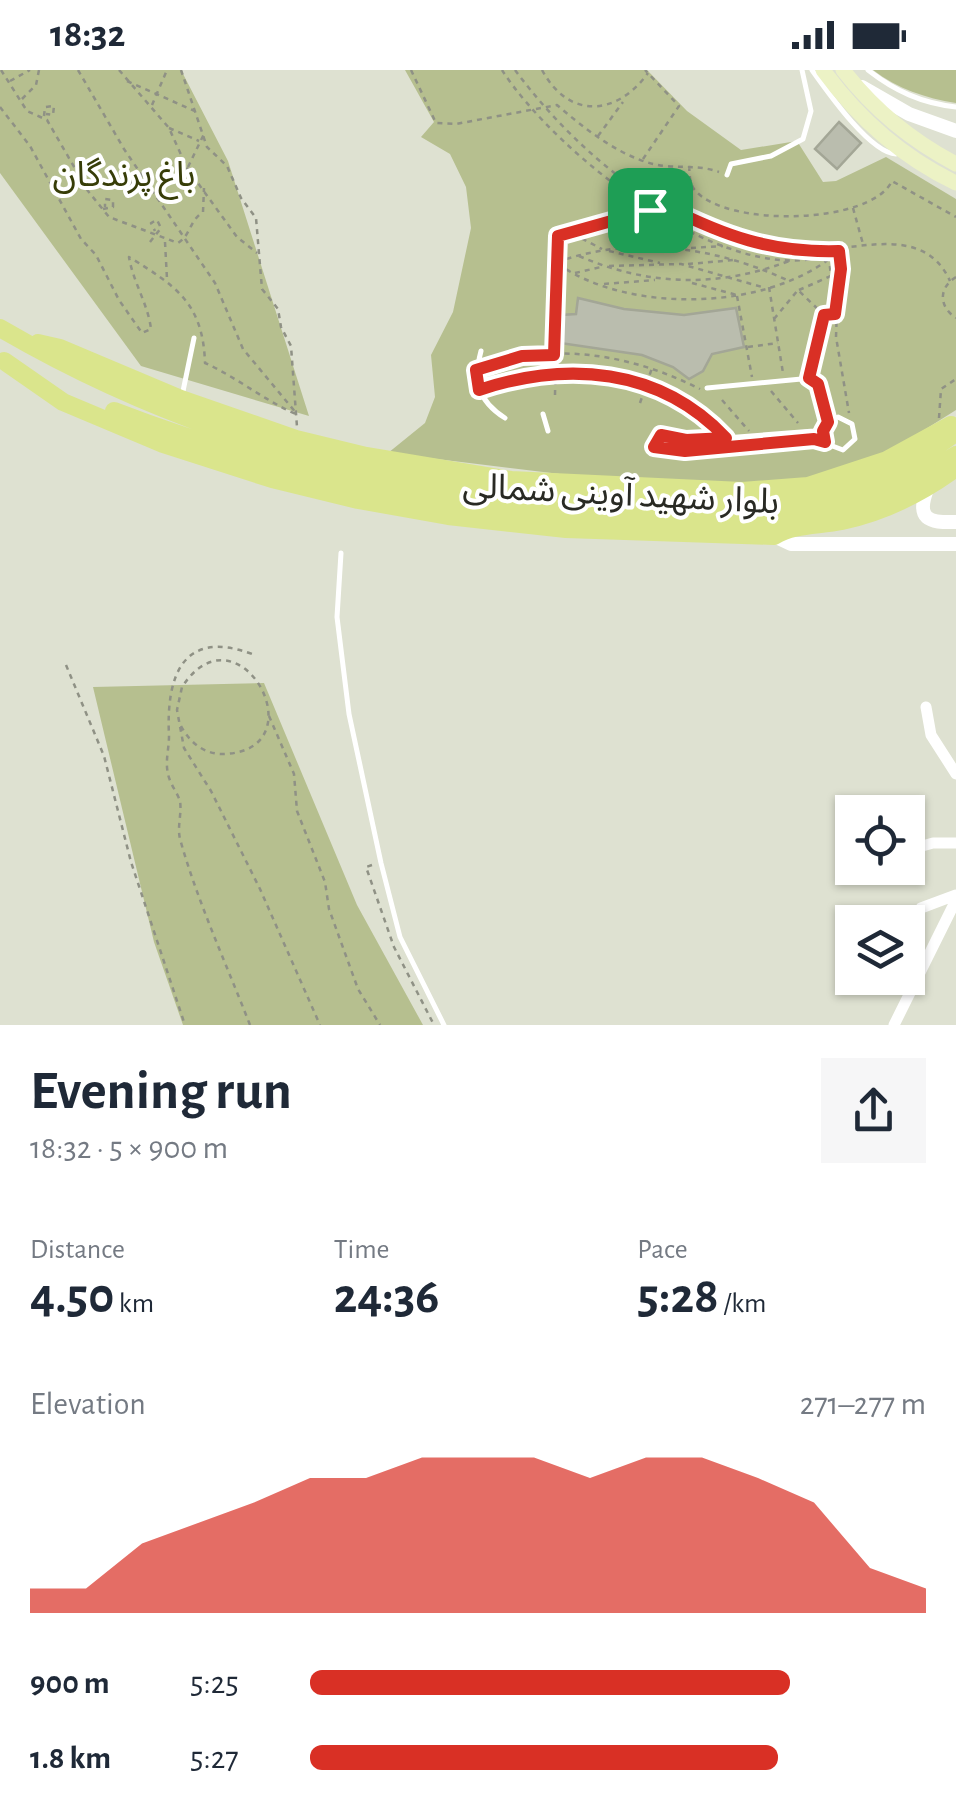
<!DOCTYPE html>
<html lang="en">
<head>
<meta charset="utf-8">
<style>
	body { margin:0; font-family:"Alegreya Sans","Noto Sans Arabic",sans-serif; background:#f6f6f7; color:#1f2937; height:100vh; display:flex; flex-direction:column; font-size:38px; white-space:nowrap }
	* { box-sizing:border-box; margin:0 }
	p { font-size:32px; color:#747a83 }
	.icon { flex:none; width:55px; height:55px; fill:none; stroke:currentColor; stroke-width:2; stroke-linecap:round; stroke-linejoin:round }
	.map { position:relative; height:955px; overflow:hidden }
	.side { display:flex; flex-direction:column; background:#fff; flex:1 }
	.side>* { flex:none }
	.fabs { position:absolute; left:835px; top:725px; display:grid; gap:20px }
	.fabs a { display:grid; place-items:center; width:90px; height:90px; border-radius:0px; background:#fff; box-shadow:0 2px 8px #0004; font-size:50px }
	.pin { position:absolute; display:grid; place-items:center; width:85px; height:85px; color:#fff; margin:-42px; border-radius:20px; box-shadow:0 5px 15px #0006 }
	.round { display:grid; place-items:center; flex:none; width:105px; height:105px; border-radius:0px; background:#f6f6f7 }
	.summary { display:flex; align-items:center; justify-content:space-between; height:170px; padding:0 30px }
	h1 { font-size:55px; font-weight:700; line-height:75px }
	.metrics { display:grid; grid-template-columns:repeat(3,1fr); gap:15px; height:170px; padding:10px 30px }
	.metrics div { display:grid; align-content:center }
	.metrics b { font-size:50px; font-weight:700 }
	.metrics small { font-size:28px; font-weight:400 }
	.metrics p { font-size:28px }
	.chart { height:280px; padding:20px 30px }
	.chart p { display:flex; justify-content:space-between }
	.chart svg { width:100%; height:180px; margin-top:10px; fill:#d93025; opacity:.7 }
	ul { padding:0 30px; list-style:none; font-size:32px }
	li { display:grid; grid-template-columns:160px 120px 1fr; align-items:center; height:75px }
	li i { height:25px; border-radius:12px; background:#d93025 }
	.status { display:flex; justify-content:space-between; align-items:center; height:70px; padding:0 50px; background:#fff; direction:ltr }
	.status svg { height:28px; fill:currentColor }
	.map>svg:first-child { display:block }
	.green { fill:#b6bf8f }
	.building { fill:#babdae; stroke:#a3a696; stroke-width:2.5 }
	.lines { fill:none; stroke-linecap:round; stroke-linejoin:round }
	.path { stroke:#8f9185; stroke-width:2.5; stroke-dasharray:5 5; stroke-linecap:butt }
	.service { stroke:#fff; stroke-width:5 }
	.minor { stroke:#fff; stroke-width:11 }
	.tertiary { stroke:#fff; stroke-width:14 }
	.secondary { stroke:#ecf2c5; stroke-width:15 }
	.primary { stroke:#dae58c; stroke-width:18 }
	.route-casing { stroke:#fff; stroke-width:20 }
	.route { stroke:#d93025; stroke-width:12 }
	.labels { text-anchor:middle; stroke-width:8; stroke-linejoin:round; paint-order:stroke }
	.park-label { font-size:35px; fill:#373d08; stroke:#fff }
	.street-label { font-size:35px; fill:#292a24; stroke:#fff }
</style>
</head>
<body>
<div class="status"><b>18:32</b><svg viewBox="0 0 49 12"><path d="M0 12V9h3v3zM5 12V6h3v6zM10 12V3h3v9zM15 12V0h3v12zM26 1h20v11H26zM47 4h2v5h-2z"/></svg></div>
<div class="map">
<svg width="956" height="955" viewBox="0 0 956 955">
	<rect width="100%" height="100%" fill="#dee1d1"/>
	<path class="green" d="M 0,0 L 181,0 L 228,91 L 309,346 L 141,296 L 0,103 Z
		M 405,0 L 647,0 L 687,41 L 741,80 L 797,71 L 823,112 L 836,111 L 886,87 L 956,129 L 956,340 L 886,384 L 795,411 L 744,413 L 568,405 L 388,383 L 425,353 L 435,327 L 431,285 L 453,242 L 471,158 L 466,117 L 450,84 L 421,67 L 434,52 Z
		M 873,0 L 956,0 L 956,33 C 925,28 898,19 873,0 Z
		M 264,613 L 357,835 L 423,955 L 183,955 L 154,872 L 93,617 Z"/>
	<path class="building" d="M 839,52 L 861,73 L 837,99 L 815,79 Z
		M 578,228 L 624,239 L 684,245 L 736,238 L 744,277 L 712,284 L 703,301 L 689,309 L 673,297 L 642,285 L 560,273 L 561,245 L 576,244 Z"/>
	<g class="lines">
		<path class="path" d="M 1,0 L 27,41 L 47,50 L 88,121 L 109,147 L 178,173 C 191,165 189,151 203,142 L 204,118
			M 78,0 L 124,79 L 215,213 L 243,279 L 297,344
			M 119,0 L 169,58 L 187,98 L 237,167 L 257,183
			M 181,0 L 207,77 L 227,96 L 241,128 L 256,148 L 262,219 L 278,239 L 281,257 L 291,276 L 297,357
			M 411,0 L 436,53 L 456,54 L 557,35 C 585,59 626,92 665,96 C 686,98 699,95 719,102
			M 502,0 C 555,83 733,227 836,182
			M 515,0 C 579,86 679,169 790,181 C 842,187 921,147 950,211
			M 542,0 C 569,50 617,46 648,3
			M 10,11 L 30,0
			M 127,11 L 197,42
			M 22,29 L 36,15 L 39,0
			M 152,35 L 167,0
			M 0,37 L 30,76 L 81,169 L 96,185 L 119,230 L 142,263 L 151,259 C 148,234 133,212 129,187 C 176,216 203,233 205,293 C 238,308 265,331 298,345
			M 44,46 L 45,37 L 54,36 L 53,45 L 46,44
			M 169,58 L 199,71
			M 598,66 L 623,32
			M 643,89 L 679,36 L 645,0
			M 689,96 C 690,104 689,112 694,119 C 724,158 871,155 892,111 L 956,147
			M 188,97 L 204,64
			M131 116a5 5 0 1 1 10 0a5 5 0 1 1-10 0Z
			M 853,138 L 863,174
			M 103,139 L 113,137 L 113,130 L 105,129 L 105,137
			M 622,150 L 666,160
			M 596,157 L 655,175
			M 573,164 L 602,179
			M 150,172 L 161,158 L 157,150 L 151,153 L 155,161
			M 165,172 L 167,209
			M 691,178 L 723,176
			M 609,181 L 660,193
			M 839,182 L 836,267 L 849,343
			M 579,186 C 648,216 718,218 789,191
			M 557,192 C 634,165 715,177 787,210
			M 558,194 C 629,244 767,241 834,185
			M 688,194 L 734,190
			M 609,196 L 681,194 L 762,217
			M 575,203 L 601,197
			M 956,207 C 938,218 939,237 956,248
			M 692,213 L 737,225
			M 604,214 L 655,210
			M 769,217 L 783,303
			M 799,220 L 831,206 L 829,189
			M 737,226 L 752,307
			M 774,249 L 798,220 L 824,245 L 810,301
			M 748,277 L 778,273
			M 486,296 C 557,271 635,286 700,319
			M 485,318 C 567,291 655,299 720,361
			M 771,321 L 798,353
			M 555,325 L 558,166 L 665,136 L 689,104
			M 722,330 L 749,361
			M 640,333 L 652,298
			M 939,348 L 941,319 L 956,309
			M 66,595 L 104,686 L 131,792 L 185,955
			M 269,646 L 294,704 L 297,741 L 325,812 L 329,839 L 358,919 L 380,955
			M 181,656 C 190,673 205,685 225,684 C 320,679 238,531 182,617 L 177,640 L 184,678 L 211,721 L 260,819 L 320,955
			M 372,795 L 366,797 L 394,877 L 434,955
			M 250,955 C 226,893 198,833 180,769 C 177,756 182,744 180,731 C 177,722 170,714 168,704 C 165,691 169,679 169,666 C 166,607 182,558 252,584"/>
		<path class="service" d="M 812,0 C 827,21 870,83 896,84
			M 868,0 C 895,21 921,33 956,37
			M 727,105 L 731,94 L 771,86 L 803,69 L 811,41 L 802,0
			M 481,281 C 473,311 478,331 505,348
			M 707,318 L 812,308 L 818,314 L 828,352
			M 182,326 L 194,268
			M 543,344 L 548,361
			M 825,356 L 814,361 L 686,371 L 661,365 L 654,377 L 685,381 L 814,369 L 843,380 L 855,369 L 852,354 L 838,347 C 826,351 820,360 825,372
			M 341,483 L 337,547 L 349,644 L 381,793 L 400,867 L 444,955"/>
		<path class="minor" d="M 926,637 L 931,665 L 956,704
			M 908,780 L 933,773 L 956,773
			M 921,838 L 956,825
			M 894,955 L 956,830"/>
		<path class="tertiary" d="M 862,17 L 909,44 L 956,61
			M 927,419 C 916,449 928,453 956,452
			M 774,466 L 791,474 L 956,474"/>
		<path class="secondary" d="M 823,0 C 858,48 902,87 956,113
			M 843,0 C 874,40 912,71 956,94"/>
		<path class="primary" d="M 0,258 C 139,339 296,395 456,417 C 552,429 648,432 744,436 C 821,431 895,411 956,362
			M 38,273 L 60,278 L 181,329 L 296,369 L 366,386 L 511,410 L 742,421 L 808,416 L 887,390 L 951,355
			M 4,291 L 63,332 L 163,374 L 272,409 L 358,430 L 448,446 L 566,459 L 774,466 C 794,454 818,456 842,451 C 884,442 922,423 956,398
			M 114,341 C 287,408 464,440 649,448 C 705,450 761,455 816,444 C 867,433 913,413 956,385"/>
	</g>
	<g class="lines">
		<defs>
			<path id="route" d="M 665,136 C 725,166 771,183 839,181 L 841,199 L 835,244 L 824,245 L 809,308 L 818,314 L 828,352 L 823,361 L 825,372 L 814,369 L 685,381 L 654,377 L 661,365 L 686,370 L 726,368 C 659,297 566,291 479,320 L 476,300 L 522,286 L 554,285 L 558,166 Z"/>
		</defs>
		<use href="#route" class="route-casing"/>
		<use href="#route" class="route"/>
	</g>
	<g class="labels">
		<g class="park-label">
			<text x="124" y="116">باغ پرندگان</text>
		</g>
		<g class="street-label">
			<text transform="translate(621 423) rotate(3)" y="12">بلوار شهید آوینی شمالی</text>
		</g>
	</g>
</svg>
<div class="fabs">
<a><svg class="icon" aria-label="locate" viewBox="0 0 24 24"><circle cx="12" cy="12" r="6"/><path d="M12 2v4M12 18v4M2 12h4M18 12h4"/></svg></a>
<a><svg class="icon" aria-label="layers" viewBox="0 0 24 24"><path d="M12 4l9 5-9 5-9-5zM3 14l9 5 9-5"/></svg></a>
</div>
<div class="pin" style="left:650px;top:140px;background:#1e9e55"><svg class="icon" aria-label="arrive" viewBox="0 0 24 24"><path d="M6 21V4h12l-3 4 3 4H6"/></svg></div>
</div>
<section class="side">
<div class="summary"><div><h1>Evening run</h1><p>18:32 · 5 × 900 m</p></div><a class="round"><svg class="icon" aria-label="share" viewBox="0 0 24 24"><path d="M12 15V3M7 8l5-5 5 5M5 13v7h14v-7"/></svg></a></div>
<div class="metrics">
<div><p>Distance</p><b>4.50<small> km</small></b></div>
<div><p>Time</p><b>24:36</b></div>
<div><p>Pace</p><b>5:28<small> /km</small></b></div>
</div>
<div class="chart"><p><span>Elevation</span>271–277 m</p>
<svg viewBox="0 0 160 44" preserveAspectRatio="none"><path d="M0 44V38L10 38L20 27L30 22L40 17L50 11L60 11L70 6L80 6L90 6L100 11L110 6L120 6L130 11L140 17L150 33L160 38V44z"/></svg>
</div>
<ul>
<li><b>900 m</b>5:25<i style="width:78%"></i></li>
<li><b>1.8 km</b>5:27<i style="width:76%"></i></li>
</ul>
</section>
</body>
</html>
